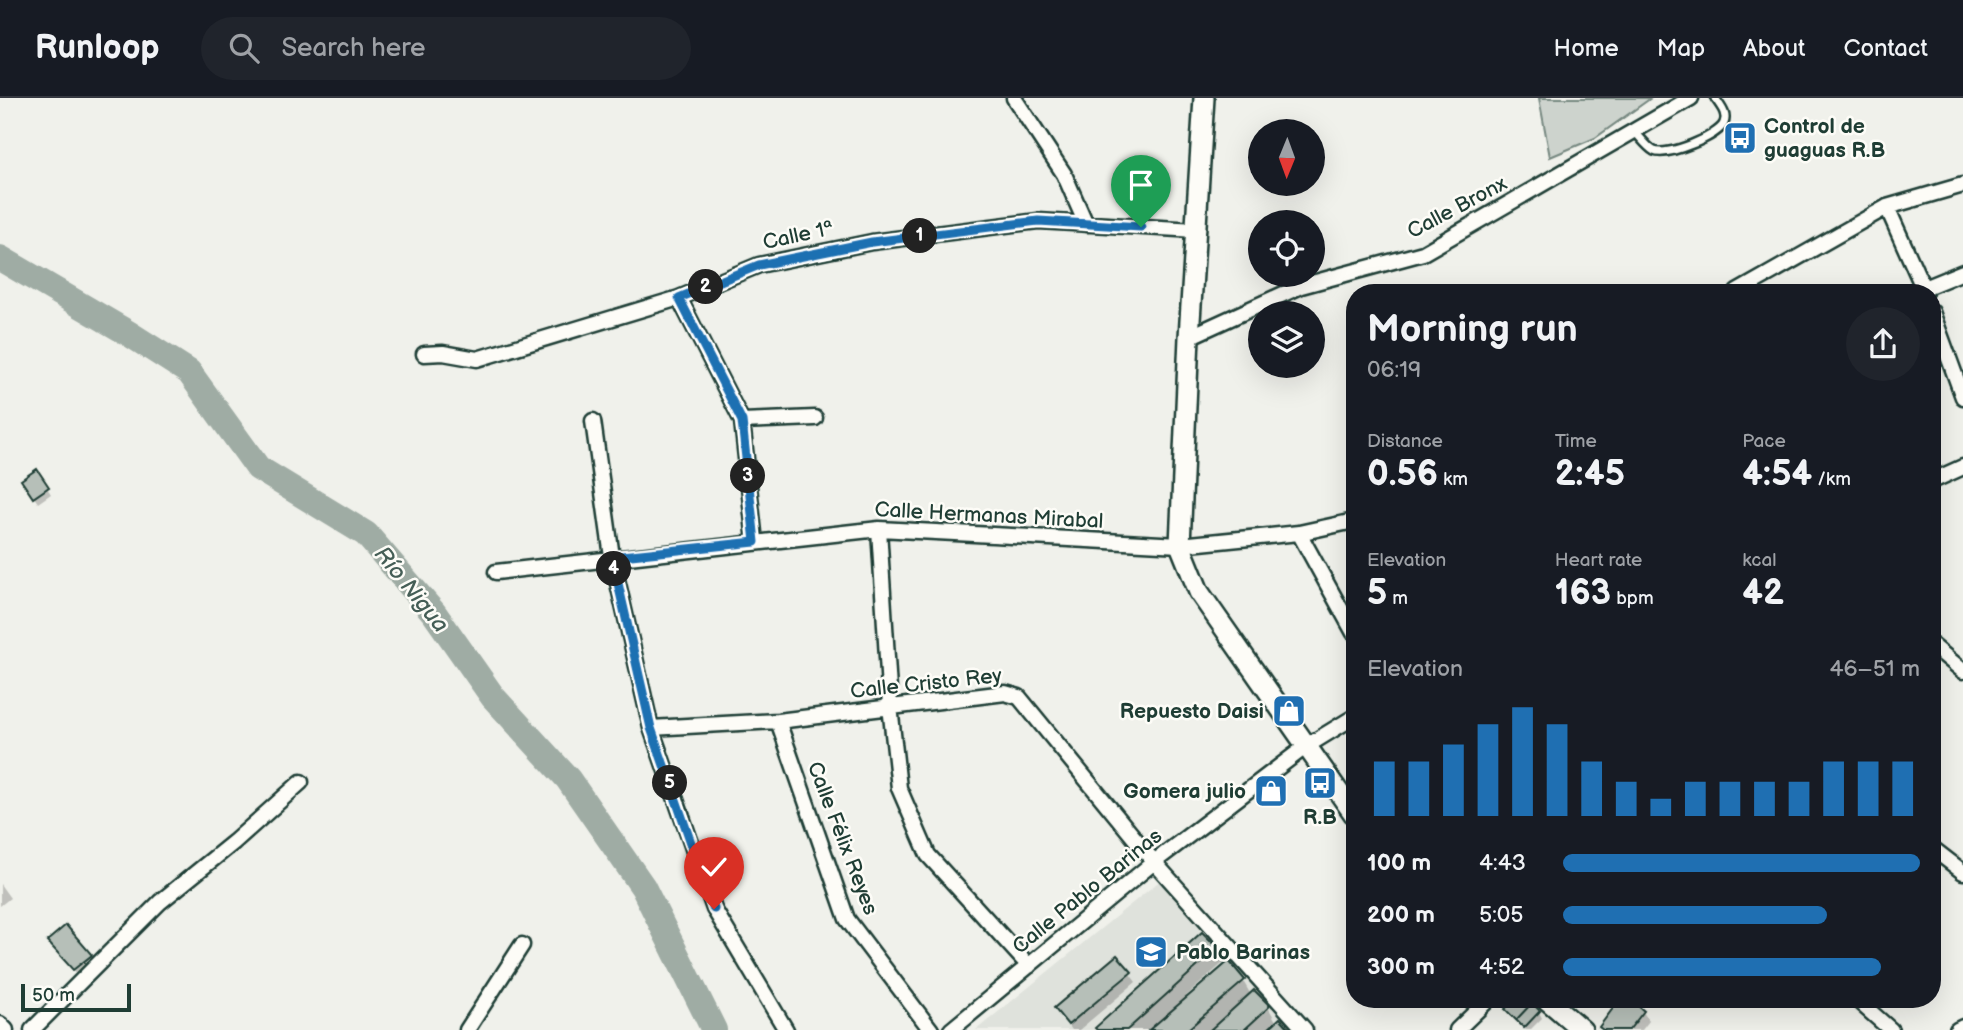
<!DOCTYPE html>
<html lang="en">
<head>
<meta charset="utf-8">
<style>
	body { margin:0; font-family:"Balsamiq Sans",sans-serif; background:#20242c; color:#f1f3f6; height:100vh; display:flex; flex-direction:column; font-size:26px; white-space:nowrap }
	* { box-sizing:border-box; margin:0 }
	p { font-size:23px; color:#9ea1a6 }
	.icon { flex:none; width:38px; height:38px; fill:none; stroke:currentColor; stroke-width:2; stroke-linecap:round; stroke-linejoin:round }
	.map { position:relative; flex:1; overflow:hidden }
	.side { position:absolute; left:1346px; top:186px; width:595px; height:724px; display:flex; flex-direction:column; background:#171b24; border-radius:28px; box-shadow:0 7px 28px #0002 }
	.side>* { flex:none }
	.needle { width:46px; rotate:181deg }
	.controls { position:absolute; left:1248px; top:21px; display:grid; gap:14px }
	.controls a { display:grid; place-items:center; width:77px; height:77px; border-radius:50%; background:#171b24; box-shadow:0 7px 28px #0002; font-size:35px }
	.scale { position:absolute; left:21px; bottom:18px; width:110px; box-sizing:border-box; padding-left:7px; border:4px solid #1f3d34; border-top:0; font-size:19px; line-height:24px; white-space:nowrap; color:#1f3d34; -webkit-text-stroke:5px #fdfcf7; paint-order:stroke }
	.pin { position:absolute; display:grid; place-items:center; width:60px; height:60px; color:#fff; margin:-72px -30px; border-radius:50% 50% 50% 0; rotate:-45deg; box-shadow:0 0 7px #0007 }
	.pin .icon { rotate:45deg }
	.km { position:absolute; width:35px; height:35px; margin:-18px; border-radius:50%; background:#222; color:#fff; font-size:19px; line-height:35px; text-align:center }
	.round { display:grid; place-items:center; flex:none; width:74px; height:74px; border-radius:37px; background:#20242c }
	.headline { display:flex; align-items:center; justify-content:space-between; height:119px; padding:0 21px }
	h1 { font-size:38px; font-weight:700; line-height:52px }
	.metrics { display:grid; grid-template-columns:repeat(3,1fr); gap:10px; height:119px; padding:7px 21px }
	.metrics div { display:grid; align-content:center }
	.metrics b { font-size:35px; font-weight:700 }
	.metrics small { font-size:19px; font-weight:400 }
	.metrics p { font-size:19px }
	.chart { height:196px; padding:14px 21px }
	.chart p { display:flex; justify-content:space-between }
	.chart svg { width:100%; height:126px; margin-top:7px; stroke:#1f6fb2; stroke-width:6 }
	ul { padding:0 21px; list-style:none; font-size:23px }
	li { display:grid; grid-template-columns:112px 84px 1fr; align-items:center; height:52px }
	li i { height:18px; border-radius:9px; background:#1f6fb2 }
	header { display:flex; align-items:center; gap:42px; box-sizing:border-box; height:98px; padding:0 35px; background:#171b24; border-bottom:2px solid #363941 }
	header strong { font-size:33px }
	nav { display:flex; gap:38px; margin-inline-start:auto; font-size:24px }
	.search { width:490px; height:63px; background:#20242c; display:flex; align-items:center; gap:18px; box-sizing:border-box; padding:0 24px; border-radius:38px; color:#9ea1a6; font-size:26px }
	.map>svg:first-child { display:block }
	.built { fill:#dfe2dc }
	.green { fill:#cdd3cd; stroke:#768880; stroke-width:2 }
	.shadow { fill:#0003 }
	.lines { fill:none; stroke-linecap:round; stroke-linejoin:round }
	.river { stroke:#9faca4; stroke-width:26 }
	.building { fill:#b6bfb8; stroke:#1f3d34; stroke-width:2 }
	.lane-casing { stroke:#1f3d34; stroke-width:12 }
	.street-casing { stroke:#1f3d34; stroke-width:19 }
	.secondary-casing { stroke:#1f3d34; stroke-width:24 }
	.lane { stroke:#fdfcf7; stroke-width:7 }
	.street { stroke:#fdfcf7; stroke-width:14 }
	.secondary { stroke:#fdfcf7; stroke-width:19 }
	.route-casing { stroke:#fff; stroke-width:14 }
	.route { stroke:#1f6fb2; stroke-width:9 }
	.labels { text-anchor:middle; stroke-width:5; stroke-linejoin:round; paint-order:stroke }
	.poi-label { font-size:21px; font-weight:bold; fill:#1f3d34; stroke:#fdfcf7; text-anchor:start }
	.street-label { font-size:21px; fill:#1f3d34; stroke:#fdfcf7 }
	.water-label { font-size:23px; font-style:italic; fill:#455e56; stroke:#fdfcf7 }
</style>
</head>
<body>
<header>
<strong>Runloop</strong>
<div class="search"><svg class="icon" aria-label="search" viewBox="0 0 24 24"><circle cx="10" cy="10" r="6"/><path d="M15 15l6 6"/></svg>Search here</div>
<nav><a>Home</a><a>Map</a><a>About</a><a>Contact</a></nav>
</header>
<div class="map">
<svg width="1963" height="932" viewBox="0 0 1963 932">
	<rect width="100%" height="100%" fill="#f0f1eb"/>
	<filter id="ink" filterUnits="userSpaceOnUse"><feTurbulence type="fractalNoise" baseFrequency=".0143" numOctaves="2"/><feDisplacementMap in="SourceGraphic" scale="14" xChannelSelector="R" yChannelSelector="G"/><feConvolveMatrix kernelMatrix="1 2 1 2 8 2 1 2 1" color-interpolation-filters="sRGB"/></filter>
	<g filter="url(#ink)">
		<path class="built" d="M 1167,777 L 1295,932 L 976,932 Z"/>
		<path class="green" d="M 1539,0 L 1651,0 L 1595,40 L 1550,59 Z"/>
		<path class="shadow" d="M 37,374 L 51,396 L 38,405 L 27,389 Z
			M 0,786 L 10,800 L 0,808 Z
			M 1202,836 L 1216,852 L 1224,864 L 1186,898 L 1189,900 L 1243,883 L 1251,897 L 1268,909 L 1277,925 L 1289,932 L 1098,932 Z
			M 53,849 L 90,858 L 94,863 L 77,877 Z
			M 1117,859 L 1136,884 L 1079,932 L 1072,932 L 1056,910 Z
			M 1507,911 L 1539,914 L 1542,920 L 1530,932 L 1526,932 Z
			M 1643,914 L 1649,923 L 1642,932 L 1603,932 L 1601,929 Z"/>
		<g class="lines">
			<path class="river" d="M 0,160 L 128,235 L 189,274 L 258,370 L 366,436 L 434,515 L 493,599 L 568,681 L 643,789 L 714,932"/>
		</g>
		<path class="building" d="M 37,371 L 49,389 L 33,400 L 21,382 Z
			M 66,827 L 92,857 L 73,872 L 47,843 Z
			M 1202,834 L 1218,850 L 1127,932 L 1097,932 L 1095,930 Z
			M 1117,857 L 1132,874 L 1068,927 L 1054,910 Z
			M 1229,863 L 1245,882 L 1187,932 L 1149,932 Z
			M 1254,892 L 1270,908 L 1244,932 L 1210,932 Z
			M 1514,901 L 1528,901 L 1532,905 L 1516,922 L 1505,911 Z
			M 1620,901 L 1630,901 L 1644,913 L 1629,932 L 1603,932 L 1599,929 Z
			M 1532,905 L 1540,913 L 1524,930 L 1516,922 Z
			M 1280,920 L 1291,932 L 1267,932 Z"/>
		<g class="lines">
			<defs>
				<path id="lane" d="M 1634,33 C 1640,39 1647,49 1654,53 C 1667,59 1719,38 1724,25 C 1728,16 1720,8 1715,0"/>
				<path id="street" d="M 1014,0 L 1064,76 L 1086,126
					M 1887,109 L 1925,194
					M 1737,194 L 1887,109 L 1963,87
					M 1914,194 L 1963,174
					M 679,200 L 742,323 L 755,444
					M 1932,214 L 1963,299
					M 1189,239 L 1301,188 L 1423,155 L 1691,0
					M 424,256 L 443,255 L 477,261 L 679,200 L 759,167 L 872,144 L 1038,123 L 1196,132
					M 593,323 L 612,459 L 651,630 L 714,811 L 786,932
					M 742,323 L 815,320
					M 1932,383 L 1963,369
					M 879,431 L 890,608 L 899,690 L 928,757 L 1029,868
					M 1299,435 L 1354,535
					M 496,474 L 879,431 L 1180,447 L 1299,435 L 1354,423
					M 1932,547 L 1963,573
					M 778,623 L 847,821 L 931,932
					M 651,630 L 778,623 L 1005,595 L 1019,599 L 1154,764 L 1305,932
					M 1932,750 L 1963,774
					M 1856,901 L 1891,932
					M 0,926 L 6,932
					M 32,932 L 160,804 L 234,744 L 301,684
					M 467,932 L 522,847
					M 951,932 L 1154,764 L 1305,649 L 1354,619
					M 1457,932 L 1489,901
					M 1957,932 L 1963,929"/>
				<path id="secondary" d="M 1204,0 L 1189,239 L 1180,447 L 1199,494 L 1354,716
					M 1546,901 L 1582,932"/>
			</defs>
			<use href="#lane" class="lane-casing"/>
			<use href="#street" class="street-casing"/>
			<use href="#secondary" class="secondary-casing"/>
			<use href="#lane" class="lane"/>
			<use href="#street" class="street"/>
			<use href="#secondary" class="secondary"/>
		</g>
	</g>
	<g class="lines" filter="url(#ink)">
		<defs>
			<path id="route" d="M 714,811 L 651,630 L 612,459 L 755,444 L 742,323 L 679,200 L 759,167 L 872,144 L 1038,123 L 1141,129"/>
		</defs>
		<use href="#route" class="route-casing"/>
		<use href="#route" class="route"/>
	</g>
	<defs>
		<symbol id="bus-square" viewBox="-11 -11 22 22"><rect x="-9" y="-9" width="18" height="18" rx="4" fill="#1f6fb2" stroke="#fdfcf7"/><path d="M-5-6H5V4H4V6H2V4H-2V6H-4V4H-5ZM-3.5-4V0h7V-4ZM-3.5 1.2v1.5H-2V1.2ZM2 1.2v1.5H3.5V1.2Z" fill="#fff"/></symbol>
		<symbol id="shop-square" viewBox="-11 -11 22 22"><rect x="-9" y="-9" width="18" height="18" rx="4" fill="#1f6fb2" stroke="#fdfcf7"/><path d="M-5-2.5h2.3a2.7 3.5 0 0 1 5.4 0H5L5.5 6h-11ZM-1.5-2.5h3a1.5 2.3 0 0 0-3 0Z" fill="#fff"/></symbol>
		<symbol id="school-square" viewBox="-11 -11 22 22"><rect x="-9" y="-9" width="18" height="18" rx="4" fill="#1f6fb2" stroke="#fdfcf7"/><path d="M0-5L7-2L0 1L-7-2ZM-4 1L0 2.5L4 1V4Q0 6-4 4Z" fill="#fff"/></symbol>
	</defs>
	<g fill-rule="evenodd">
		<use href="#bus-square" x="1721" y="21" width="38" height="38"/>
		<use href="#shop-square" x="1270" y="594" width="38" height="38"/>
		<use href="#bus-square" x="1301" y="666" width="38" height="38"/>
		<use href="#shop-square" x="1252" y="674" width="38" height="38"/>
		<use href="#school-square" x="1132" y="835" width="38" height="38"/>
	</g>
	<g class="labels">
		<g class="poi-label">
			<text x="1764" y="35">Control de<tspan x="1764" dy="24">guaguas R.B</tspan></text>
			<text x="1264" y="620" text-anchor="end">Repuesto Daisi</text>
			<text x="1246" y="700" text-anchor="end">Gomera julio</text>
			<text x="1320" y="726" text-anchor="middle">R.B</text>
			<text x="1176" y="861">Pablo Barinas</text>
		</g>
		<g class="street-label">
			<text transform="translate(1457 109) rotate(-28)" y="7">Calle Bronx</text>
			<text transform="translate(798 137) rotate(-12)" y="7">Calle 1ª</text>
			<text transform="translate(989 417) rotate(3)" y="7">Calle Hermanas Mirabal</text>
			<text transform="translate(926 585) rotate(-6)" y="7">Calle Cristo Rey</text>
			<text transform="translate(843 740) rotate(69)" y="7">Calle Félix Reyes</text>
			<text transform="translate(1087 793) rotate(-39)" y="7">Calle Pablo Barinas</text>
		</g>
		<g class="water-label">
			<text transform="translate(412 491) rotate(51)" y="8">Río Nigua</text>
		</g>
	</g>
</svg>
<div class="controls">
<a><svg class="needle" viewBox="-14 -14 28 28"><path d="M0-13l5 13h-10z" fill="#e53935"/><path d="M0 13l5-13h-10z" fill="#9ea1a6"/></svg></a>
<a><svg class="icon" aria-label="locate" viewBox="0 0 24 24"><circle cx="12" cy="12" r="6"/><path d="M12 2v4M12 18v4M2 12h4M18 12h4"/></svg></a>
<a><svg class="icon" aria-label="layers" viewBox="0 0 24 24"><path d="M12 4l9 5-9 5-9-5zM3 14l9 5 9-5"/></svg></a>
</div>
<div class="scale">50 m</div>
<div class="pin" style="left:1141px;top:129px;background:#1e9e55"><svg class="icon" aria-label="arrive" viewBox="0 0 24 24"><path d="M6 21V4h12l-3 4 3 4H6"/></svg></div>
<div class="pin" style="left:714px;top:811px;background:#d93025"><svg class="icon" aria-label="check" viewBox="0 0 24 24"><path d="M5 12l5 5 9-10"/></svg></div>
<b class="km" style="left:920px;top:138px">1</b>
<b class="km" style="left:706px;top:189px">2</b>
<b class="km" style="left:748px;top:378px">3</b>
<b class="km" style="left:614px;top:471px">4</b>
<b class="km" style="left:670px;top:685px">5</b>
<section class="side">
<div class="headline"><div><h1>Morning run</h1><p>06:19</p></div><a class="round"><svg class="icon" aria-label="share" viewBox="0 0 24 24"><path d="M12 15V3M7 8l5-5 5 5M5 13v7h14v-7"/></svg></a></div>
<div class="metrics">
<div><p>Distance</p><b>0.56<small> km</small></b></div>
<div><p>Time</p><b>2:45</b></div>
<div><p>Pace</p><b>4:54<small> /km</small></b></div>
</div>
<div class="metrics">
<div><p>Elevation</p><b>5<small> m</small></b></div>
<div><p>Heart rate</p><b>163<small> bpm</small></b></div>
<div><p>kcal</p><b>42</b></div>
</div>
<div class="chart"><p><span>Elevation</span>46–51 m</p>
<svg viewBox="0 0 160 44" preserveAspectRatio="none"><path d="M5 44V25M15 44V25M25 44V19M35 44V12M45 44V6M55 44V12M65 44V25M75 44V32M85 44V38M95 44V32M105 44V32M115 44V32M125 44V32M135 44V25M145 44V25M155 44V25"/></svg>
</div>
<ul>
<li><b>100 m</b>4:43<i style="width:100%"></i></li>
<li><b>200 m</b>5:05<i style="width:74%"></i></li>
<li><b>300 m</b>4:52<i style="width:89%"></i></li>
</ul>
</section>
</div>
</body>
</html>
